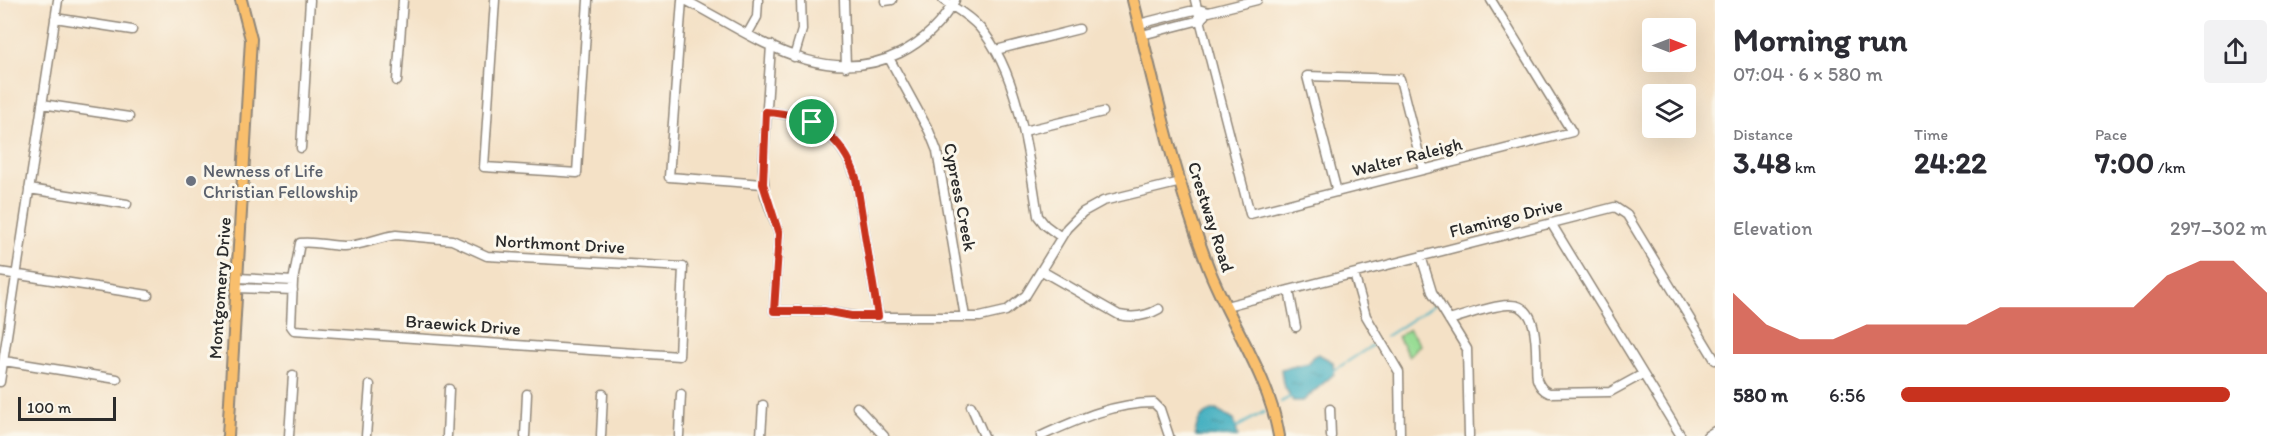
<!DOCTYPE html>
<html lang="en">
<head>
<meta charset="utf-8">
<style>
	body { margin:0; font-family:Itim,sans-serif; background:#f2f2f3; color:#2b2b33; height:100vh; display:flex; flex-direction:column; font-size:22px; white-space:nowrap }
	* { box-sizing:border-box; margin:0 }
	p { font-size:20px; color:#7c7c81 }
	.icon { flex:none; width:33px; height:33px; fill:none; stroke:currentColor; stroke-width:2; stroke-linecap:round; stroke-linejoin:round }
	.map { position:relative; flex:1; overflow:hidden }
	.side { display:flex; flex-direction:column; background:#fff; width:570px }
	.side>* { flex:none }
	.needle { width:39px; rotate:90deg }
	.tools { position:absolute; left:1642px; top:18px; display:grid; gap:12px }
	.tools a { display:grid; place-items:center; width:54px; height:54px; border-radius:6px; background:#fff; box-shadow:0 6px 24px #0002; font-size:30px }
	.scale { position:absolute; left:18px; bottom:15px; width:98px; box-sizing:border-box; padding-left:6px; border:3px solid #2b2b2b; border-top:0; font-size:16px; line-height:21px; white-space:nowrap; color:#2b2b2b; -webkit-text-stroke:4px #fbf7ec; paint-order:stroke }
	.pin { position:absolute; display:grid; place-items:center; width:51px; height:51px; color:#fff; margin:-26px; border:3px solid #fff; border-radius:50%; box-shadow:0 2px 6px #0007 }
	.round { display:grid; place-items:center; flex:none; width:63px; height:63px; border-radius:6px; background:#f2f2f3 }
	.head { display:flex; align-items:center; justify-content:space-between; height:102px; padding:0 18px }
	h1 { font-size:33px; font-weight:800; line-height:45px }
	.metrics { display:grid; grid-template-columns:repeat(3,1fr); gap:9px; height:102px; padding:6px 18px }
	.metrics div { display:grid; align-content:center }
	.metrics b { font-size:30px; font-weight:800 }
	.metrics small { font-size:16px; font-weight:400 }
	.metrics p { font-size:16px }
	.chart { height:168px; padding:12px 18px }
	.chart p { display:flex; justify-content:space-between }
	.chart svg { width:100%; height:108px; margin-top:6px; fill:#c8321e; opacity:.7 }
	ul { padding:0 18px; list-style:none; font-size:20px }
	li { display:grid; grid-template-columns:96px 72px 1fr; align-items:center; height:45px }
	li i { height:15px; border-radius:8px; background:#c8321e }
	main { display:flex; flex:1; min-height:0 }
	.map>svg:first-child { display:block }
	.park { fill:#99dd95; stroke:#628460; stroke-width:1.5 }
	.water { fill:url(#water-ripples); stroke:#366d76; stroke-width:1.5 }
	.lines { fill:none; stroke-linecap:round; stroke-linejoin:round }
	.stream { stroke:#42afc0; stroke-width:2 }
	.minor-casing { stroke:#908678; stroke-width:11 }
	.major-casing { stroke:#908678; stroke-width:14 }
	.minor { stroke:#fff; stroke-width:8 }
	.major { stroke:#f9bf6d; stroke-width:10 }
	.route-casing { stroke:#fff; stroke-width:12 }
	.route { stroke:#c8321e; stroke-width:8 }
	.worship-dot { fill:#6b7280; stroke:#fbf7ec; stroke-width:2 }
	.labels { text-anchor:middle; stroke-width:6; stroke-linejoin:round; paint-order:stroke }
	.street-label { font-size:18px; fill:#2b2b2b; stroke:#fbf7ec }
	.worship-label { font-size:18px; fill:#5b616d; stroke:#fbf7ec; text-anchor:start }
</style>
</head>
<body>
<main>
<div class="map">
<svg width="1715" height="436" viewBox="0 0 1715 436">
	<defs>
		<pattern id="water-ripples" width="26" height="14" patternUnits="userSpaceOnUse" patternTransform="scale(1.5)"><rect width="26" height="14" fill="#42afc0"/><path d="M2 4q2-2 4 0t4 0M15 11q2-2 4 0t4 0" fill="none" stroke="#378f9c"/></pattern>
	</defs>
	<rect width="100%" height="100%" fill="#fbf7ec"/>
	<filter id="ink" filterUnits="userSpaceOnUse"><feTurbulence type="fractalNoise" baseFrequency=".0167" numOctaves="2"/><feDisplacementMap in="SourceGraphic" scale="12" xChannelSelector="R" yChannelSelector="G"/><feConvolveMatrix kernelMatrix="1 2 1 2 8 2 1 2 1" color-interpolation-filters="sRGB"/></filter>
	<filter id="wash" filterUnits="userSpaceOnUse"><feTurbulence type="fractalNoise" baseFrequency=".008" numOctaves="4" result="noise"/><feDisplacementMap in="SourceGraphic" scale="24" xChannelSelector="R" yChannelSelector="G"/><feGaussianBlur stdDeviation="1.35" result="paint"/><feColorMatrix in="noise" values="0 0 0 0 0 0 0 0 0 0 0 0 0 0 0 0 0 1.4 0 .05"/><feComposite in="paint" operator="in"/></filter>
	<g filter="url(#wash)">
		<rect width="100%" height="100%" fill="#f4e1c6"/>
		<path class="park" d="M 1409,329 L 1420,345 L 1409,356 L 1398,337 Z"/>
		<path class="water" d="M 1318,354 L 1333,362 L 1334,374 L 1303,401 L 1293,401 L 1283,384 L 1281,369 L 1309,363 L 1312,357 Z
			M 1216,410 L 1234,420 L 1238,436 L 1195,436 C 1196,421 1201,413 1216,410 Z"/>
		<g class="lines">
			<path class="stream" d="M 1385,337 L 1434,305
				M 1333,371 L 1376,343
				M 1281,402 L 1292,396
				M 1235,428 L 1264,412"/>
		</g>
	</g>
	<g filter="url(#ink)">
		<g class="lines">
			<defs>
				<path id="minor" d="M 495,0 L 484,167 L 577,173 L 588,0
					M 682,0 L 669,177 L 763,184
					M 685,0 C 752,35 823,91 900,53 C 924,41 942,23 955,0
					M 844,0 L 846,67
					M 943,0 C 955,8 970,16 980,28 C 1019,72 1029,159 1038,216 L 1045,225 L 1061,237
					M 1195,0 L 1250,214 L 1572,132 L 1491,0
					M 885,1 L 892,0
					M 55,18 L 132,30
					M 1139,24 L 1198,9 L 1209,12 L 1257,0
					M 748,33 L 757,17 L 758,0
					M 1142,35 L 1200,20 L 1204,16
					M 771,45 L 763,169 L 765,195 L 779,234 L 774,311 L 824,311 L 860,317 L 980,317 L 1006,311 L 1026,295 L 1067,228 L 1083,212 L 1103,201 L 1181,182
					M 996,50 L 1079,29
					M 794,57 L 802,30 L 801,0
					M 889,58 L 929,131 L 937,151 L 965,317
					M 397,81 L 403,0
					M 42,104 L 129,117
					M 767,112 C 810,115 843,136 856,179 L 878,316
					M 1024,131 L 1103,112
					M 301,148 L 310,0
					M 29,189 L 127,204
					M 1337,192 L 1307,76 L 1400,79 L 1423,170
					M 1551,223 L 1681,436
					M 396,235 L 452,240 L 487,256 L 683,267 L 679,356 L 294,330 L 291,326 L 293,281 L 300,243 C 315,241 329,246 344,246 C 363,246 378,237 396,235 Z
					M 1421,256 L 1432,292 L 1467,349 L 1469,436
					M 1042,271 L 1119,315 C 1133,318 1147,316 1159,309
					M 0,272 L 148,295
					M 1354,274 L 1366,316 L 1399,372 L 1400,436
					M 238,278 L 293,281
					M 237,288 L 293,290
					M 1289,290 L 1296,327
					M 1226,306 L 1615,207 L 1627,215 L 1715,360
					M 1449,320 C 1467,315 1489,306 1508,305 C 1544,302 1534,361 1537,379 C 1539,386 1544,391 1549,393 L 1610,392 L 1643,374
					M 4,361 L 117,379
					M 0,382 L 58,0
					M 971,406 L 984,436
					M 857,407 L 884,436
					M 1330,409 L 1331,436
					M 289,436 L 293,375
					M 366,436 L 370,385
					M 447,436 L 449,389
					M 525,436 L 527,394
					M 601,436 L 603,394
					M 679,436 L 681,394
					M 761,436 L 763,405
					M 1041,436 C 1077,420 1113,403 1154,403 L 1160,409 L 1169,436
					M 1707,436 L 1715,431"/>
				<path id="major" d="M 1133,0 C 1155,88 1175,179 1207,264 C 1229,323 1268,372 1279,436
					M 228,436 L 251,39 L 241,0"/>
			</defs>
			<use href="#minor" class="minor-casing"/>
			<use href="#major" class="major-casing"/>
			<use href="#minor" class="minor"/>
			<use href="#major" class="major"/>
		</g>
	</g>
	<g class="lines" filter="url(#ink)">
		<defs>
			<path id="route" d="M 766,112 C 810,114 843,136 856,178 L 878,316 L 851,316 L 824,311 L 774,311 L 779,234 L 763,184 Z"/>
		</defs>
		<use href="#route" class="route-casing"/>
		<use href="#route" class="route"/>
	</g>
	<circle class="worship-dot" cx="191" cy="181" r="6"/>
	<g class="labels">
		<g class="street-label">
			<text transform="translate(1407 157) rotate(-14)" y="6">Walter Raleigh</text>
			<text transform="translate(960 197) rotate(79)" y="6">Cypress Creek</text>
			<text transform="translate(1211 217) rotate(72)" y="6">Crestway Road</text>
			<text transform="translate(1506 218) rotate(-14)" y="6">Flamingo Drive</text>
			<text transform="translate(560 244) rotate(3)" y="6">Northmont Drive</text>
			<text transform="translate(220 288) rotate(-86)" y="6">Montgomery Drive</text>
			<text transform="translate(463 325) rotate(4)" y="6">Braewick Drive</text>
		</g>
		<g class="worship-label">
			<text x="203" y="177">Newness of Life<tspan x="203" dy="21">Christian Fellowship</tspan></text>
		</g>
	</g>
</svg>
<div class="tools">
<a><svg class="needle" viewBox="-14 -14 28 28"><path d="M0-13l5 13h-10z" fill="#e53935"/><path d="M0 13l5-13h-10z" fill="#7c7c81"/></svg></a>
<a><svg class="icon" aria-label="layers" viewBox="0 0 24 24"><path d="M12 4l9 5-9 5-9-5zM3 14l9 5 9-5"/></svg></a>
</div>
<div class="scale">100 m</div>
<div class="pin" style="left:812px;top:122px;background:#1e9e55"><svg class="icon" aria-label="arrive" viewBox="0 0 24 24"><path d="M6 21V4h12l-3 4 3 4H6"/></svg></div>
</div>
<section class="side">
<div class="head"><div><h1>Morning run</h1><p>07:04 · 6 × 580 m</p></div><a class="round"><svg class="icon" aria-label="share" viewBox="0 0 24 24"><path d="M12 15V3M7 8l5-5 5 5M5 13v7h14v-7"/></svg></a></div>
<div class="metrics">
<div><p>Distance</p><b>3.48<small> km</small></b></div>
<div><p>Time</p><b>24:22</b></div>
<div><p>Pace</p><b>7:00<small> /km</small></b></div>
</div>
<div class="chart"><p><span>Elevation</span>297–302 m</p>
<svg viewBox="0 0 160 44" preserveAspectRatio="none"><path d="M0 44V19L10 32L20 38L30 38L40 32L50 32L60 32L70 32L80 25L90 25L100 25L110 25L120 25L130 12L140 6L150 6L160 19V44z"/></svg>
</div>
<ul>
<li><b>580 m</b>6:56<i style="width:90%"></i></li>
</ul>
</section>
</main>
</body>
</html>
